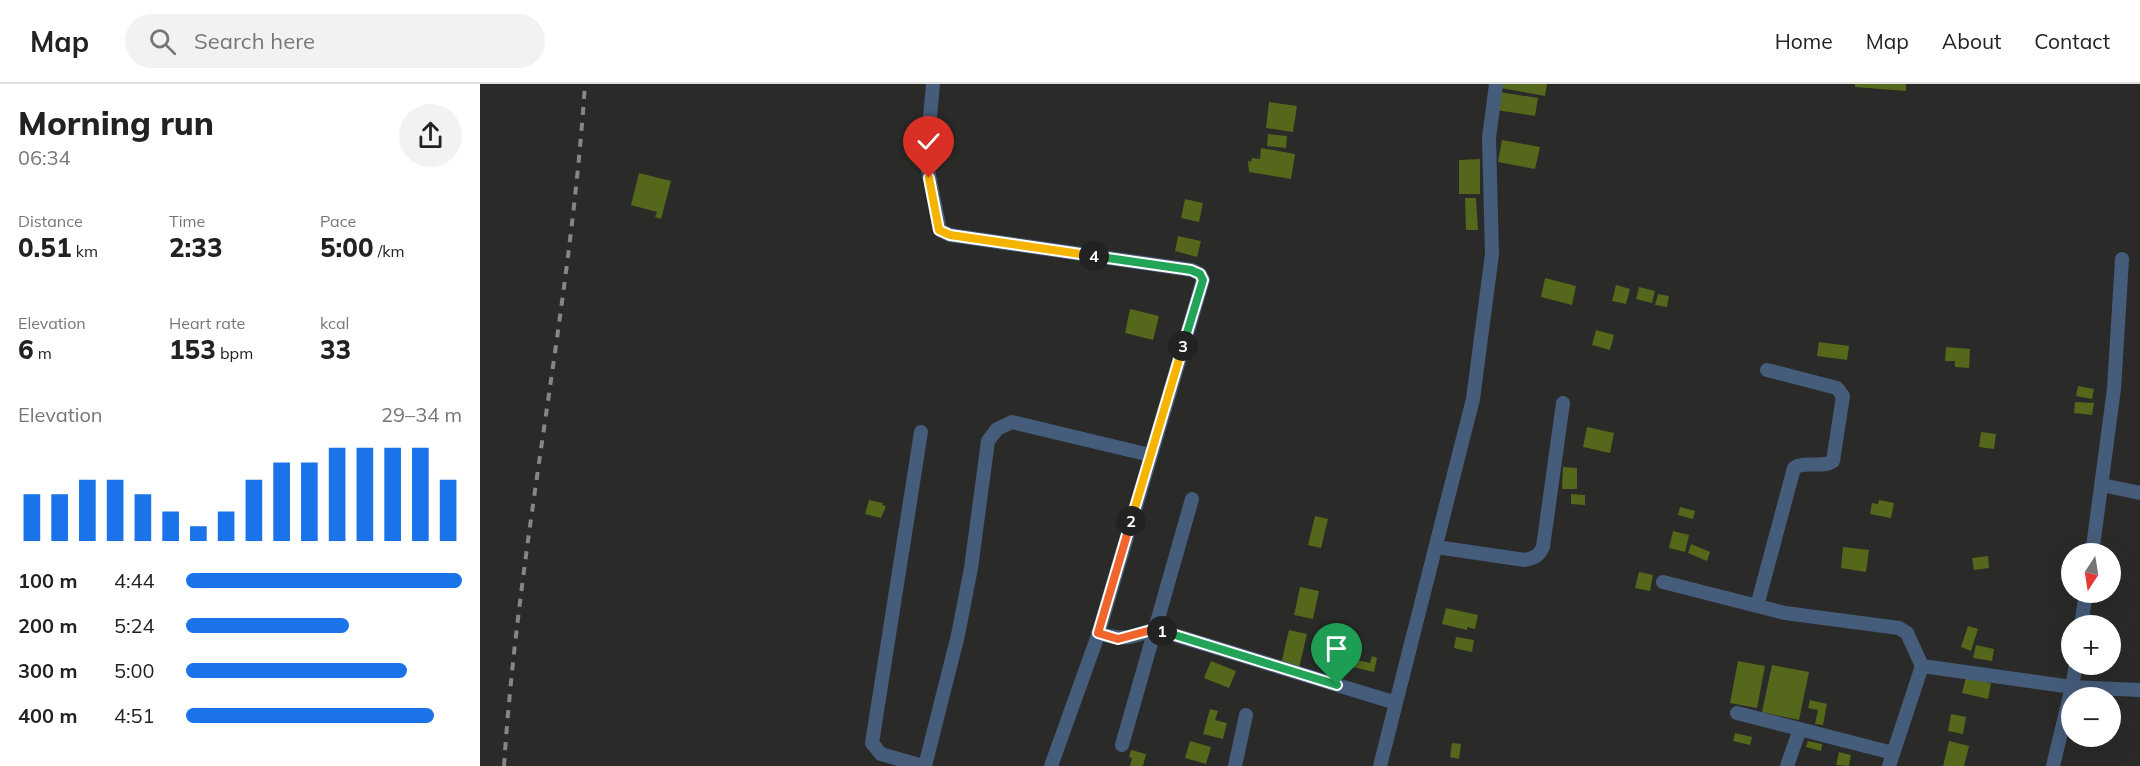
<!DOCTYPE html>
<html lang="en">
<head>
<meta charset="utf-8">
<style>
	body { margin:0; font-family:Mulish,sans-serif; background:#f2f2f2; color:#222; height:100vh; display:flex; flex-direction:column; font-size:22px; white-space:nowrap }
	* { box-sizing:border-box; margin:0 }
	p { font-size:20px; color:#767676 }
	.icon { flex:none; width:33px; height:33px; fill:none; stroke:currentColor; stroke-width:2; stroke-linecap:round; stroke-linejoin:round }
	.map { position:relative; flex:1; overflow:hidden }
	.side { display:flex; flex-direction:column; background:#fff; width:480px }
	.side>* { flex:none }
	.needle { width:39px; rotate:192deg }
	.buttons { position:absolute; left:1581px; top:459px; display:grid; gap:12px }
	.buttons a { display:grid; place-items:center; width:60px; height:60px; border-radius:50%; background:#fff; box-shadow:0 6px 24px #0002; font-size:30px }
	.pin { position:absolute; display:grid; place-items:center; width:51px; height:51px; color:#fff; margin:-62px -26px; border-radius:50% 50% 50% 0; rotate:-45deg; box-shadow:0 0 6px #0007 }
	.pin .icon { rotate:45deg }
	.km { position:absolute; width:30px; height:30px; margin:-15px; border-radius:50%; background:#222; color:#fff; font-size:16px; line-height:30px; text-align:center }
	.round { display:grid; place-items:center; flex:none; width:63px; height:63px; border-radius:32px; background:#f2f2f2 }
	.head { display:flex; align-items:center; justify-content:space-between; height:102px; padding:0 18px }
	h1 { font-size:33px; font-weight:800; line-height:45px }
	.stats { display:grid; grid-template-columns:repeat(3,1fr); gap:9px; height:102px; padding:6px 18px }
	.stats div { display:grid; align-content:center }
	.stats b { font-size:26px; font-weight:800 }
	.stats small { font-size:16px; font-weight:400 }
	.stats p { font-size:16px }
	.chart { height:168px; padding:12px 18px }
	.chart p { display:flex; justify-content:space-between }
	.chart svg { width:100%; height:108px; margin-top:6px; stroke:#1a73e8; stroke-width:6 }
	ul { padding:0 18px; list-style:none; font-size:20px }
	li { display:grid; grid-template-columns:96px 72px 1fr; align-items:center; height:45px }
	li i { height:15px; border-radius:8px; background:#1a73e8 }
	header { display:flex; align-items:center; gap:36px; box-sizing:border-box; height:84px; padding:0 30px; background:#fff; border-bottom:2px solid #e0e0e0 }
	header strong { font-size:28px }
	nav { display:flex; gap:33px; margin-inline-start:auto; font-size:21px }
	.search { width:420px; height:54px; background:#f2f2f2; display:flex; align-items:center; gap:15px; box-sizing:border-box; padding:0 21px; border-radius:33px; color:#767676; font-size:22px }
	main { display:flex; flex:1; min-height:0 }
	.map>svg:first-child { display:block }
	.building { fill:#55671a }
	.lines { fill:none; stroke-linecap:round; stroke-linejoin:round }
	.minor { stroke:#455c7b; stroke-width:14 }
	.rail { stroke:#868785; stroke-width:4; stroke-dasharray:8 8; stroke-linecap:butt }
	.split-1-casing { stroke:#fff; stroke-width:12 }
	.split-2-casing { stroke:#fff; stroke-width:12 }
	.split-3-casing { stroke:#fff; stroke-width:12 }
	.split-4-casing { stroke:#fff; stroke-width:12 }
	.split-5-casing { stroke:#fff; stroke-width:12 }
	.split-1 { stroke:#22a559; stroke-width:8 }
	.split-2 { stroke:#f0652b; stroke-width:8 }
	.split-3 { stroke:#f5b400; stroke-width:8 }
	.split-4 { stroke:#22a559; stroke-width:8 }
	.split-5 { stroke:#f5b400; stroke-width:8 }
</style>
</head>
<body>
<header>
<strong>Map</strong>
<div class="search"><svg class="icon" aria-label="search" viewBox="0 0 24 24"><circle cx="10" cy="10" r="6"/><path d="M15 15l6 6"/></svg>Search here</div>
<nav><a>Home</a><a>Map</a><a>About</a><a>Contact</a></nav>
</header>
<main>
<section class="side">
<div class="head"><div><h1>Morning run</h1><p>06:34</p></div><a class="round"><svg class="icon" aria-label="share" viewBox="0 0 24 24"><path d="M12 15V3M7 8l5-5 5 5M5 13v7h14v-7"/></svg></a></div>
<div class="stats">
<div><p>Distance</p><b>0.51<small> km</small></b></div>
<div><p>Time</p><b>2:33</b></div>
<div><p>Pace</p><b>5:00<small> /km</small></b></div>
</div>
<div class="stats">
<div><p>Elevation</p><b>6<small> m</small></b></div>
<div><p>Heart rate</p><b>153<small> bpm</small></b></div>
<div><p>kcal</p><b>33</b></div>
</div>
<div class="chart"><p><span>Elevation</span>29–34 m</p>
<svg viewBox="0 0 160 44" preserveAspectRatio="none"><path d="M5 44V25M15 44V25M25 44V19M35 44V19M45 44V25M55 44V32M65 44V38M75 44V32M85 44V19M95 44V12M105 44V12M115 44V6M125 44V6M135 44V6M145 44V6M155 44V19"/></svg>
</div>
<ul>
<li><b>100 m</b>4:44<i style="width:100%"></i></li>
<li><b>200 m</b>5:24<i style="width:59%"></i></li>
<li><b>300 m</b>5:00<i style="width:80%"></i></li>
<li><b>400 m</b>4:51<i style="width:90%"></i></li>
</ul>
</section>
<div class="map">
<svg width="1660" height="682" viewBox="0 0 1660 682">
	<rect width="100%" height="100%" fill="#2a2a28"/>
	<path class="building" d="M 1022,0 L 1067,0 L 1065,12 L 1021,4 Z
		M 1375,0 L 1426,0 L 1426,7 L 1375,3 Z
		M 1019,8 L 1058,14 L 1055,32 L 1016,26 Z
		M 789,18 L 817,22 L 813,48 L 786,44 Z
		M 788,50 L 807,52 L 806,64 L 787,62 Z
		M 1022,56 L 1060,63 L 1055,85 L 1018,78 Z
		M 781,64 L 815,70 L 811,95 L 769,88 L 768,77 L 771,78 L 772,74 L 780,75 Z
		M 1000,75 L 1000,110 L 979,110 L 979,76 Z
		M 159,89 L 191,97 L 181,135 L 175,133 L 177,128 L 151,121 Z
		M 985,114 L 996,114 L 998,146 L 986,146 Z
		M 705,115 L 723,119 L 719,138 L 701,134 Z
		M 698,152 L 721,157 L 717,173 L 695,167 Z
		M 1065,194 L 1096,202 L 1092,221 L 1061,213 Z
		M 1136,201 L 1150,205 L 1146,220 L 1132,217 Z
		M 1159,203 L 1175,207 L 1172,219 L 1156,215 Z
		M 1178,210 L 1189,212 L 1187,223 L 1175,221 Z
		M 650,225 L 679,232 L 673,256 L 645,249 Z
		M 1116,246 L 1134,251 L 1130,266 L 1112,261 Z
		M 1339,258 L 1369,262 L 1367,276 L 1337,272 Z
		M 1466,263 L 1490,265 L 1489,284 L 1475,283 L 1475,277 L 1465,277 Z
		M 1598,302 L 1614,305 L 1612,315 L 1596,312 Z
		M 1595,318 L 1614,319 L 1612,331 L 1594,329 Z
		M 1107,343 L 1134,349 L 1130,369 L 1103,363 Z
		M 1501,348 L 1516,350 L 1514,365 L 1499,363 Z
		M 1083,383 L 1097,384 L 1097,405 L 1082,405 Z
		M 1091,410 L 1105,411 L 1105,421 L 1091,420 Z
		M 389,416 L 403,419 L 402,421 L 406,422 L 401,434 L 385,430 Z
		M 1399,416 L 1414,419 L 1411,434 L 1390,430 L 1392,419 L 1398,420 Z
		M 1200,423 L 1215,427 L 1213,435 L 1198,431 Z
		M 835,432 L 848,435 L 841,464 L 828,461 Z
		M 1193,447 L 1209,451 L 1205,468 L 1189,464 Z
		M 1211,460 L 1230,468 L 1227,477 L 1208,469 Z
		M 1363,463 L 1389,466 L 1386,488 L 1361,484 Z
		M 1508,472 L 1509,484 L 1494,486 L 1492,474 Z
		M 1159,488 L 1173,491 L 1170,507 L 1155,504 Z
		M 820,503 L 839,507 L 833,535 L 814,531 Z
		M 966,524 L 998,531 L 995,545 L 987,543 L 987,546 L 962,540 Z
		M 1488,542 L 1498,545 L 1491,567 L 1481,563 Z
		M 809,546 L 827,550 L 819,584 L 801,580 Z
		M 976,553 L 994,556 L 992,568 L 974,564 Z
		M 840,554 L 857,557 L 852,582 L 835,579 Z
		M 1496,561 L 1514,565 L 1512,577 L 1493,574 Z
		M 871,569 L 874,570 L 873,575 L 890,579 L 892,572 L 897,574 L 894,588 L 868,582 Z
		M 731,577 L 756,587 L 749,604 L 724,594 Z
		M 1258,577 L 1285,582 L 1277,624 L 1250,619 Z
		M 1292,581 L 1329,588 L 1319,636 L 1282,628 Z
		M 1486,593 L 1511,599 L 1508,615 L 1482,609 Z
		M 1330,616 L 1347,620 L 1343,641 L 1335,640 L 1338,626 L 1328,624 Z
		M 730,625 L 738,627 L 735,636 L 747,639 L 743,655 L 723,650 Z
		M 1471,630 L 1486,633 L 1483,650 L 1468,647 Z
		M 1255,649 L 1272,653 L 1270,661 L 1253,657 Z
		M 710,657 L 731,663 L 726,680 L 705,674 Z
		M 1328,657 L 1342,660 L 1341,667 L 1326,663 Z
		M 1469,657 L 1489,662 L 1484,682 L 1463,682 Z
		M 972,659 L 981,660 L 979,675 L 970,673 Z
		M 651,666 L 666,670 L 663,682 L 650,682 L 652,674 L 649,673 Z
		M 1359,668 L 1371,671 L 1369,682 L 1356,681 Z"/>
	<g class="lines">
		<path class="minor" d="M 453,0 L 446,76 L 460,146 L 470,151 L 712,186 L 720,190 L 723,196 L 617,554 L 571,682
			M 441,348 L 392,659 L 401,670 L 443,682
			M 1622,401 L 1660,409
			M 956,463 L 1045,476 C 1054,474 1059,472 1063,463 L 1083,319
			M 1612,470 L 1634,305 L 1642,175
			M 1183,498 L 1305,529 L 1419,544 L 1427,549 L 1442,582
			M 1277,522 L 1314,384 C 1325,376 1342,385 1353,377 L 1363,312 L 1357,304 L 1287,286
			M 1601,542 L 1606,508
			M 618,549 C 645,557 649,554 675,545 L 916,619
			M 1257,629 L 1413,669
			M 642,661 L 712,415
			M 445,682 L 478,551 L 491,484 L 508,357 L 517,345 L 532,338 L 670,371
			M 755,682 L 766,631
			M 900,682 L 993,315 L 1012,170 L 1009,54 L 1016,0
			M 1307,682 L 1320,645
			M 1409,682 L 1442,582 L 1592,603 L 1660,606
			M 1573,682 L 1592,603 L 1596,580"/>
		<path class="rail" d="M 24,682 C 39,453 90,229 105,0"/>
	</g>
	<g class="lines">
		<defs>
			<path id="split-1" d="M 682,547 L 857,601"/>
			<path id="split-2" d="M 651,437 L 618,549 L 638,555 L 675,545 L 682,547"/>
			<path id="split-3" d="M 651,437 L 703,262"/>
			<path id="split-4" d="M 614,172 L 711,186 L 720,190 L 723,196 L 703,262"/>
			<path id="split-5" d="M 449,94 L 459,146 L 470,151 L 614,172"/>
		</defs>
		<use href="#split-1" class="split-1-casing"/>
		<use href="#split-2" class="split-2-casing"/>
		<use href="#split-3" class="split-3-casing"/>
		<use href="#split-4" class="split-4-casing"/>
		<use href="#split-5" class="split-5-casing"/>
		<use href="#split-1" class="split-1"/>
		<use href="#split-2" class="split-2"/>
		<use href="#split-3" class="split-3"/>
		<use href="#split-4" class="split-4"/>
		<use href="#split-5" class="split-5"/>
	</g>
</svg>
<div class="buttons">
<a><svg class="needle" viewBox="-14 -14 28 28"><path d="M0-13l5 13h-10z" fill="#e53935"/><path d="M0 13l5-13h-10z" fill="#767676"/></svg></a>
<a>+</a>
<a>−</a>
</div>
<div class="pin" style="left:857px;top:601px;background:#1e9e55"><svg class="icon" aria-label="arrive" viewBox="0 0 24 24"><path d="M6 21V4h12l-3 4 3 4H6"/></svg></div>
<div class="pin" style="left:449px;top:94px;background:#d93025"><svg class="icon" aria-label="check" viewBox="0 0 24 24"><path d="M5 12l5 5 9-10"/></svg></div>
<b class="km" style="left:682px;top:547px">1</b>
<b class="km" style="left:651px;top:437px">2</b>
<b class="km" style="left:703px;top:262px">3</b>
<b class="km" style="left:614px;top:172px">4</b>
</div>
</main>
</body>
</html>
